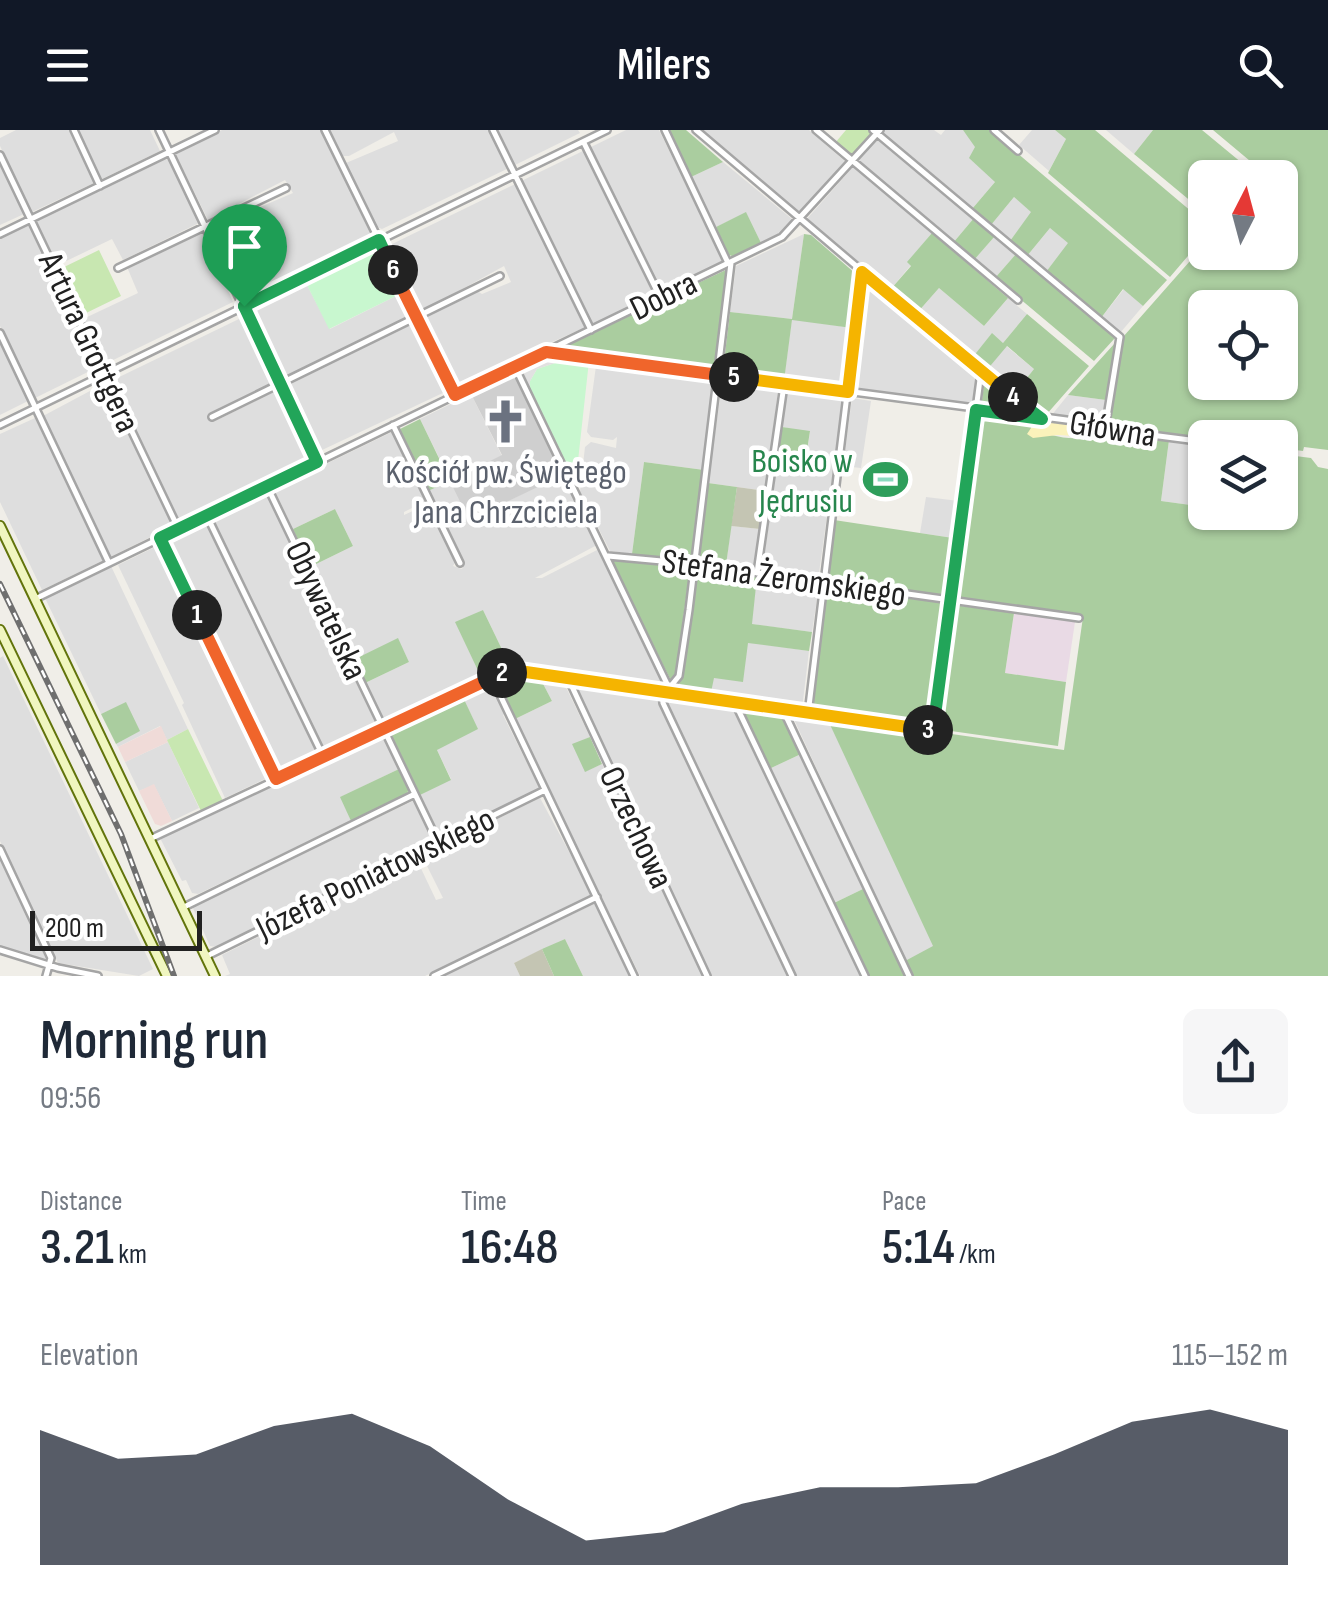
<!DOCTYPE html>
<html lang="en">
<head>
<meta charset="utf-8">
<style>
	body { margin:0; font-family:"Sofia Sans Condensed",sans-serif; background:#f6f6f7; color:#1f2937; height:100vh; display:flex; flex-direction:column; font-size:38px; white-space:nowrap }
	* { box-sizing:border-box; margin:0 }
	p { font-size:32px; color:#747a83 }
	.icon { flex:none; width:55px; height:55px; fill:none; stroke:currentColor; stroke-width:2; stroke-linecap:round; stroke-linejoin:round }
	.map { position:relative; height:846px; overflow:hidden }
	.side { display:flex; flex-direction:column; background:#fff; flex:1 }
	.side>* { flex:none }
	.needle { width:65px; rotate:6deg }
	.controls { position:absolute; left:1188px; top:30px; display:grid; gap:20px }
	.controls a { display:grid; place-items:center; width:110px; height:110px; border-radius:15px; background:#fff; box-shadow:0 2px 8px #0004; font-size:50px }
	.scale { position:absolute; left:30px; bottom:25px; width:172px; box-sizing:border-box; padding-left:10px; border:5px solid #212121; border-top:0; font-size:28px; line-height:35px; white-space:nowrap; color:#212121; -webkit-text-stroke:8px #fff; paint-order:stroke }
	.pin { position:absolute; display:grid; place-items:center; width:85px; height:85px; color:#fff; margin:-102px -42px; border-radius:50% 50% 50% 0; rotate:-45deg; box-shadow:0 0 10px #0007 }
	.pin .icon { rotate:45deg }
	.km { position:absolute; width:50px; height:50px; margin:-25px; border-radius:50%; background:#222; color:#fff; font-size:28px; line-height:50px; text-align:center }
	.round { display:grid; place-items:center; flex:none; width:105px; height:105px; border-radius:15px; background:#f6f6f7 }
	.summary { display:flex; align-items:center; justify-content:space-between; height:170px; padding:0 40px }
	h1 { font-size:55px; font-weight:600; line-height:75px }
	.metrics { display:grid; grid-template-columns:repeat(3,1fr); gap:15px; height:170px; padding:10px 40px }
	.metrics div { display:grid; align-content:center }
	.metrics b { font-size:50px; font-weight:600 }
	.metrics small { font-size:28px; font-weight:400 }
	.metrics p { font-size:28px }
	.chart { height:280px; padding:20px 40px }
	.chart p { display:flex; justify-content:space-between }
	.chart svg { width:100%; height:180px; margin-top:10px; fill:#111827; opacity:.7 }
	header { display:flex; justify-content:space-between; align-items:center; height:130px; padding:0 40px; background:#111827; color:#fff; font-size:45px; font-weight:600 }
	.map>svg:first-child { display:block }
	.residential { fill:#dedede }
	.commercial { fill:#f0dbd8 }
	.industrial { fill:#e9dae5 }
	.religious { fill:#cfcfcf }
	.construction { fill:#c4c5b3 }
	.grass { fill:#c8e7b1 }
	.forest { fill:#aacd9f; fill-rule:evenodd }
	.sand { fill:#fbf2bb }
	.park { fill:#c8f7cf }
	.pitch { fill:#8bdac0 }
	.parking { fill:#e1e1e1 }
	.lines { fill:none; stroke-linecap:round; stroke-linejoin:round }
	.minor-casing { stroke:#a5a5a5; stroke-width:10 }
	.secondary-casing { stroke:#62740b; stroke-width:12 }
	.minor { stroke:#fff; stroke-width:5 }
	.secondary { stroke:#f0f6c0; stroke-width:8 }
	.rail-casing { stroke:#6f6f6f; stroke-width:6 }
	.rail { stroke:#fff; stroke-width:2.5; stroke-dasharray:8; stroke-linecap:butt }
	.split-1-casing { stroke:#fff; stroke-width:20 }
	.split-2-casing { stroke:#fff; stroke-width:20 }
	.split-3-casing { stroke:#fff; stroke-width:20 }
	.split-4-casing { stroke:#fff; stroke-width:20 }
	.split-5-casing { stroke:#fff; stroke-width:20 }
	.split-6-casing { stroke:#fff; stroke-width:20 }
	.split-7-casing { stroke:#fff; stroke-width:20 }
	.split-1 { stroke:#22a559; stroke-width:12 }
	.split-2 { stroke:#f0652b; stroke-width:12 }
	.split-3 { stroke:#f5b400; stroke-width:12 }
	.split-4 { stroke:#22a559; stroke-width:12 }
	.split-5 { stroke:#f5b400; stroke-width:12 }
	.split-6 { stroke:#f0652b; stroke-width:12 }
	.split-7 { stroke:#22a559; stroke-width:12 }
	.labels { text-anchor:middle; stroke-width:9; stroke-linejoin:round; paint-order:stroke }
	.street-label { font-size:35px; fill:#212121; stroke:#fff }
	.leisure-label { font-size:35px; fill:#27864d; stroke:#fff; text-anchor:end }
	.worship-label { font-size:35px; fill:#5b616d; stroke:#fff }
</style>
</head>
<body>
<header><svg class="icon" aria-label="menu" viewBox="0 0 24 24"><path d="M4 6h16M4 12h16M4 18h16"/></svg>Milers<svg class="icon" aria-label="search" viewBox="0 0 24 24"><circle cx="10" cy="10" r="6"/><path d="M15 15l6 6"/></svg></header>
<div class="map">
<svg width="1328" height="846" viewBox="0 0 1328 846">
	<rect width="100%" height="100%" fill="#f0eee8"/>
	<path class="residential" d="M 16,0 L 69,0 L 94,53 L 32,82 L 0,16 L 0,8 Z
		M 77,0 L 150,0 L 160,21 L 102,49 Z
		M 222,0 L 321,0 L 372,105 L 244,166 L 211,98 L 293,63 L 285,50 L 208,90 L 175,23 Z
		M 330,0 L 490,0 L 509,38 L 382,99 L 377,97 L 346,33 L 398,11 L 394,2 L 349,26 L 342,26 Z
		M 498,0 L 578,0 L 580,3 L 515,35 Z
		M 626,0 L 659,0 L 724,133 L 661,163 L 591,17 Z
		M 700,0 L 809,0 L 847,33 L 801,85 Z
		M 884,0 L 934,0 L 941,5 L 945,0 L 963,0 L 970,7 L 995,52 L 972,79 L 881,3 Z
		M 1032,0 L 1055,0 L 1066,9 L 1049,41 L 1019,15 Z
		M 1106,0 L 1153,0 L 1134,24 Z
		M 878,8 L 974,88 L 953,113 L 857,31 Z
		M 585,20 L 655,166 L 454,256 L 421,189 L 477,161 L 482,164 L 511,152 L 504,136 L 419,183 L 386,117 Z
		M 164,29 L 169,30 L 199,93 L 123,130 L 112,109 L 58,135 L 36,91 Z
		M 723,32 L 792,89 L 793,95 L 784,104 L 762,115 L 746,83 L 716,97 L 691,47 Z
		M 0,35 L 24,84 L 0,95 Z
		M 853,37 L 932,103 L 908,132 L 911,135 L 890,160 L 805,91 Z
		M 1014,67 L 1032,82 L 1010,111 L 991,95 Z
		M 28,94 L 96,238 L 35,268 L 0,196 L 0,108 Z
		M 1050,98 L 1069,113 L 1046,142 L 1027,126 Z
		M 203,102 L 233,172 L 105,234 L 83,189 L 138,163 L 127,137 Z
		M 804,104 L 792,189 L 852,198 L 845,253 L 840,257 L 784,249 L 792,189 L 730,182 L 736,136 Z
		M 995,106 L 1016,124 L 995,148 L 974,130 Z
		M 307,155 L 330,199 L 400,164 L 447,261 L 320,321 L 248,180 L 278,165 L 282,168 Z
		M 870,155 L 977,240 L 972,276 L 857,260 L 853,254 L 866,156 Z
		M 939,158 L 984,196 L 1008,168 L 1027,184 L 1003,213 L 992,204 L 972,228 L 917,183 Z
		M 1124,159 L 1143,176 L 1120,203 L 1101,188 Z
		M 241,188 L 272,253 L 209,286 L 213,292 L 276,261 L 309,328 L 179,394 L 113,250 Z
		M 0,211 L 28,271 L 0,285 Z
		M 1006,216 L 1034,239 L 1014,264 L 986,241 Z
		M 599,233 L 716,247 L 704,340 L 644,332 L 632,424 L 610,421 L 580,362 L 585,317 L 591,312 L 616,318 L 617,307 L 613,310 L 591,307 L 587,302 L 596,236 Z
		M 727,250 L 774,257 L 778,261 L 765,361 L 708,353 L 722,254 Z
		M 105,253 L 173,396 L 110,427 L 43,286 Z
		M 791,259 L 840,266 L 843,270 L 819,443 L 814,447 L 767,441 L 763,435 L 777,336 L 804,340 L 810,302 L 782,297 L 786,262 Z
		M 471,264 L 502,326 L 469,389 L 563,345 L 597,415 L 535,448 L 542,448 L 599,419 L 665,555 L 662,559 L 511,538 L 483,480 L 456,493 L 481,547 L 385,594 L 365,553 L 409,532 L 398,509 L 353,530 L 310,437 L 353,416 L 335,379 L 293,399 L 274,359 L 392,302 L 426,371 L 404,382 L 404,385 L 428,374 L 456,431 L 453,436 L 462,439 L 465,432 L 428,361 L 450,350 L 420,289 Z
		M 1068,265 L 1106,270 L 1103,288 L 1098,292 L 1051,286 Z
		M 852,268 L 871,271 L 861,338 L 843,336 Z
		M 35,288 L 104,430 L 42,460 L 0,372 L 0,304 Z
		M 1169,310 L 1205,316 L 1205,377 L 1161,371 Z
		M 266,363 L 377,595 L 326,622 L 281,640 L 275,638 L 168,414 L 170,409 Z
		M 926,367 L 959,371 L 953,408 L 920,403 Z
		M 731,396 L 760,399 L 755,434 L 750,438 L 726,435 Z
		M 155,417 L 160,419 L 271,646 L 225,668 L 182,575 L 184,573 L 118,435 Z
		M 111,436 L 188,599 L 167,610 L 160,596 L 118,617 L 116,614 L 139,601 L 126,573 L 101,584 L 45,468 Z
		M 757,447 L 819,456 L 812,502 L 751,494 Z
		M 748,512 L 809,521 L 802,579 L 710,567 L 713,548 Z
		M 3,526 L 153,839 L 139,846 L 58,833 L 0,711 L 0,528 Z
		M 540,548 L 563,551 L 590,607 L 573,615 L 586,641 L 602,634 L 704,846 L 640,846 L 515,589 L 552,571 Z
		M 572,552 L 657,565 L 789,846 L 710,846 Z
		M 486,553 L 492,556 L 506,583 L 503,585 L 540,659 L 440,707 L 420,665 L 451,649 L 437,620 L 473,589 L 462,565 Z
		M 669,567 L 731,575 L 861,846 L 793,846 L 680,605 L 666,571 Z
		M 792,585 L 828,589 L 934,817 L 905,831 Z
		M 377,606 L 383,608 L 399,639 L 341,667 L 351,691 L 198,764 L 192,763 L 186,750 L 182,751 L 160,708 Z
		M 168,612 L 199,678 L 172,691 L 154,655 L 139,661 L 125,632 Z
		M 801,624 L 865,758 L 834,773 L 769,639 Z
		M 540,668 L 593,766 L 425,846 L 225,846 L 230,844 L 222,825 L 416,728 L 436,770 L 443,768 L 422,726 Z
		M 415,670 L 433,710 L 217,817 L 210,816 L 192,776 Z
		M 0,728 L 47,827 L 44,830 L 0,816 Z
		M 596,773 L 630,846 L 583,846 L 565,809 L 514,833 L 520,846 L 442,846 Z"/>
	<path class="commercial" d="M 161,596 L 168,612 L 125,632 L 118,617 Z
		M 154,654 L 172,691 L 161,696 L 155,694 L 139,661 Z"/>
	<path class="industrial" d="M 1014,483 L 1075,492 L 1066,552 L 1005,543 Z"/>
	<path class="religious" d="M 509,247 L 516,249 L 563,345 L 469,390 L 450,351 L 502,325 L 471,264 Z"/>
	<path class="construction" d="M 737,357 L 765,361 L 760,399 L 731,396 Z
		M 542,819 L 554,846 L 520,846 L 514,833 Z"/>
	<path class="grass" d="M 846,0 L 869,0 L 873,4 L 852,27 L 835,13 Z
		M 99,120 L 121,166 L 82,185 L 60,139 Z
		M 188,599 L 223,671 L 201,681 L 167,610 Z"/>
	<path class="forest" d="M 668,0 L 686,0 L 723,32 L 691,47 Z
		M 963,0 L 990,0 L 1167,150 L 1143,176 L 1123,159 L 1101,188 L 1046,142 L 1068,113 L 1050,98 L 1027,126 L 1010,111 L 1031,82 L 1014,67 L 991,95 L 972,79 L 995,52 L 969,28 L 975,17 Z
		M 1055,0 L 1095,0 L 1205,93 L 1205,106 L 1170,147 L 1048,43 L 1066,9 Z
		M 1153,0 L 1202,0 L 1248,38 L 1254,47 L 1205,48 L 1205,83 L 1134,24 Z
		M 1213,0 L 1328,0 L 1328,320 L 1304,317 L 1303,321 L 1280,318 L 1280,308 L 1205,308 L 1109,295 L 1123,207 L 1205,114 L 1205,122 L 1280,122 L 1280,48 L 1262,47 L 1262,41 ZM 1205,178 L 1280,178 L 1280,252 L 1205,252 Z
		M 746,82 L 762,115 L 735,127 L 729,125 L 716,97 Z
		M 974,88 L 995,106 L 974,130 L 953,113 Z
		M 932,103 L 1008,168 L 984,196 L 939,158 L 917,183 L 890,160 L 911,136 L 907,132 Z
		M 804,104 L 811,105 L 856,144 L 858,152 L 852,198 L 792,190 L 784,251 L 735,244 L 724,232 L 730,182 L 792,189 Z
		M 1016,124 L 1115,208 L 1094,231 L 995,148 Z
		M 730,138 L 716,242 L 560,220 L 560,218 Z
		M 1027,184 L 1089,236 L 1046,285 L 1014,264 L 1034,239 L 1007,216 L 986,241 L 972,228 L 992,203 L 1003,213 Z
		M 1115,213 L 1106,270 L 1068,265 Z
		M 985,248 L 1028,284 L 981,277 Z
		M 982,283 L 1031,289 L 1031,298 C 1049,306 1083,315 1099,301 L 1169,310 L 1161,371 L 1205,377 L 1205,382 L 1280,382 L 1280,324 L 1311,328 L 1318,337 L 1328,339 L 1328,846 L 912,846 L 905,831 L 933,816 L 826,586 L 1064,620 L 1083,487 L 955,469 Z
		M 420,289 L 450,351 L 428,361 L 398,300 Z
		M 782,297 L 810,301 L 804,340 L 777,336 Z
		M 644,332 L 704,340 L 691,432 L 632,424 Z
		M 708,353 L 737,357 L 726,435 L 703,432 L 698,426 Z
		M 335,379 L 353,416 L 310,437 L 293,399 Z
		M 834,390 L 953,408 L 946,466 L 826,450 Z
		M 611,428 L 690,438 L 675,549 L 671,551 Z
		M 698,439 L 757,447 L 752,494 L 812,502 L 809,521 L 748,513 L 743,552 L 714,548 L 710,567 L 684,563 L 679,556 L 695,442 Z
		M 826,457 L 947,473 L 929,597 L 813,580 Z
		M 954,475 L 1014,483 L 1005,543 L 1066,552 L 1058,616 L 937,599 Z
		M 483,480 L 511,538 L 481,547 L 455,492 Z
		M 398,508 L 409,532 L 365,553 L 353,530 Z
		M 505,545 L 540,548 L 552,571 L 515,589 L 496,551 Z
		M 462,565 L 478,599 L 437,620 L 451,650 L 420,665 L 391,604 L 393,598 Z
		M 126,572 L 140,601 L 116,614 L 101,584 Z
		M 740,576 L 780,581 L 801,624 L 769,639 Z
		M 590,607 L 602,634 L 585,642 L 572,614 Z
		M 399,639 L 409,658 L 407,664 L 351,691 L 340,667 Z
		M 865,758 L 906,846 L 868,846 L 834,773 Z
		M 565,809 L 583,846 L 554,846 L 542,819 Z"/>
	<path class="sand" d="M 1031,289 L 1099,298 L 1099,301 L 1092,307 L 1058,305 L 1033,308 L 1027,304 L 1031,298 Z"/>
	<path class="park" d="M 373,123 L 382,126 L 398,160 L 394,162 L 396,166 L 329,199 L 307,155 Z
		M 571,229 L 589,231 L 576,349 L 573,350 L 530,260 L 530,251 L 537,239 L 555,233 L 570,233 Z"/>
	<path class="pitch" d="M 871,337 L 907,342 L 904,362 L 868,357 Z"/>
	<path class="parking" d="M 545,224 L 571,229 L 570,233 L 555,233 L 537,239 L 530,251 L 530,260 L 520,237 Z"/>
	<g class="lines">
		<defs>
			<path id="minor" d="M 74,0 L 100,56
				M 159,0 L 317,332
				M 325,0 L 455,265
				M 493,0 L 591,200
				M 665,0 L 728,133
				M 696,0 L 981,242 L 1039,286
				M 816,0 L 1018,170
				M 873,0 L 1120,207 L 1105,299
				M 994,0 L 1018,21
				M 584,13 L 660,167
				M 0,25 L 179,400
				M 0,104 L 215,0
				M 118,138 L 286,58
				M 0,203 L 109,433
				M 549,222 L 1074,291 L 1105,299 L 1205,312
				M 515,237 L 670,560
				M 212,287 L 500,146
				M 0,295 L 607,0
				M 393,295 L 460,433
				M 267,356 L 438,712
				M 207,386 L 323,626
				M 160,408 L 276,649
				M 608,426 L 694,434 L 1079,488
				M 757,443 L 784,255
				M 35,469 L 782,107 L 880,0
				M 491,546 L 634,846
				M 568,548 L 707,846
				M 670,557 L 679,546 L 689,480 L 731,133
				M 662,562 L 663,573 L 792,846
				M 735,573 L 865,846
				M 783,580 L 909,846
				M 808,584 L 862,142
				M 150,709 L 508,541 L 933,601 L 981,242
				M 0,719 L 51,828 L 46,846
				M 184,777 L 415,664
				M 0,820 L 58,838 L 98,846
				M 207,826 L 545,660
				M 434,846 L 597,767"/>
			<path id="secondary" d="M 0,396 L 215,846
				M 0,500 L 167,846"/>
		</defs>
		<use href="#minor" class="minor-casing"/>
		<use href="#secondary" class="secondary-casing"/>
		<use href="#minor" class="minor"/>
		<use href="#secondary" class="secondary"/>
		<defs>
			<path id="rail" d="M 0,454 L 121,704 L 174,846"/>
		</defs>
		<use href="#rail" class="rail-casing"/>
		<use href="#rail" class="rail"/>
	</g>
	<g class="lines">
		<defs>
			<path id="split-1" d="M 197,485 L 160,408 L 317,332 L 244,176"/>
			<path id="split-2" d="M 197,485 L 276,649 L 502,543"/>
			<path id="split-3" d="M 502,543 L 519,541 L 928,600"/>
			<path id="split-4" d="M 928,600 L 933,600 L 976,280 L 1042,289 L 1013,267"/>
			<path id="split-5" d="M 734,247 L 848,262 L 862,142 L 1013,267"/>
			<path id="split-6" d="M 393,140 L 455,265 L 546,222 L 734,247"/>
			<path id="split-7" d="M 244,176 L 379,110 L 393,140"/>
		</defs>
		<use href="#split-1" class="split-1-casing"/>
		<use href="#split-2" class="split-2-casing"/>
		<use href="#split-3" class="split-3-casing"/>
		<use href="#split-4" class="split-4-casing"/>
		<use href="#split-5" class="split-5-casing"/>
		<use href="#split-6" class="split-6-casing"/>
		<use href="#split-7" class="split-7-casing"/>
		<use href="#split-1" class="split-1"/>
		<use href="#split-2" class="split-2"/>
		<use href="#split-3" class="split-3"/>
		<use href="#split-4" class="split-4"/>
		<use href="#split-5" class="split-5"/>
		<use href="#split-6" class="split-6"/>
		<use href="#split-7" class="split-7"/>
	</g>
	<defs>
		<symbol id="church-bare" viewBox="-9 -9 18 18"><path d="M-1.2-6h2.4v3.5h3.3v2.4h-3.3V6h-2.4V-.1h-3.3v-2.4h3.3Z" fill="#6b7280" stroke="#fff" stroke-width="2.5" paint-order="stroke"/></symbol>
		<symbol id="stadium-bare" viewBox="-9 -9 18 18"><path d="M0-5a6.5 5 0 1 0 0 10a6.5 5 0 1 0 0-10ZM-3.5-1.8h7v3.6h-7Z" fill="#2e9e5b" stroke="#fff" stroke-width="2.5" paint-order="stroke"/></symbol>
	</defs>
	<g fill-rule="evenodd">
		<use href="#church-bare" x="474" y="260" width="63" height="63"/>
		<use href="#stadium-bare" x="854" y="318" width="63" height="63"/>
	</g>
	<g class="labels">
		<g class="street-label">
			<text transform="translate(663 165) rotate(-26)" y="12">Dobra</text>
			<text transform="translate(90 212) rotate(65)" y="12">Artura Grottgera</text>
			<text transform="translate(1113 298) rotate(9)" y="12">Główna</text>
			<text transform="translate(784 447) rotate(8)" y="12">Stefana Żeromskiego</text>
			<text transform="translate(327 480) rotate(65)" y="12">Obywatelska</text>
			<text transform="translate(637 697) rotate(65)" y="12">Orzechowa</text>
			<text transform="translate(375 743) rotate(-26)" y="12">Józefa Poniatowskiego</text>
		</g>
		<g class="leisure-label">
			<text x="853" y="342">Boisko w<tspan x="853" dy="40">Jędrusiu</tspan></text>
		</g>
		<g class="worship-label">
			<text x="506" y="353">Kościół pw. Świętego<tspan x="506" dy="40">Jana Chrzciciela</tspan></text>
		</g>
	</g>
</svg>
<div class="controls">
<a><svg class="needle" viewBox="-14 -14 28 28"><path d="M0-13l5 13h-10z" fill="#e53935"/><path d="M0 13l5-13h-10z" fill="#747a83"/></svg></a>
<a><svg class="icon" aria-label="locate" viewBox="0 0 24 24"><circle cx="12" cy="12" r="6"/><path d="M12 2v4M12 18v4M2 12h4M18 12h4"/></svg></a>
<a><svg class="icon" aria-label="layers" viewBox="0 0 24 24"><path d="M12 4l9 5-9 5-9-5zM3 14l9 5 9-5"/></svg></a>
</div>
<div class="scale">200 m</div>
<div class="pin" style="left:244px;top:176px;background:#1e9e55"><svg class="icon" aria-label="arrive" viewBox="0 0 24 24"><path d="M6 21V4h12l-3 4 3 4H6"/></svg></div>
<b class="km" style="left:197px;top:485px">1</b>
<b class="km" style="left:502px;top:543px">2</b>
<b class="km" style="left:928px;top:600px">3</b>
<b class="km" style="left:1013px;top:267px">4</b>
<b class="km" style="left:734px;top:247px">5</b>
<b class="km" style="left:393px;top:140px">6</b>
</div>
<section class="side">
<div class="summary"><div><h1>Morning run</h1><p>09:56</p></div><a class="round"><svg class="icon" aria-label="share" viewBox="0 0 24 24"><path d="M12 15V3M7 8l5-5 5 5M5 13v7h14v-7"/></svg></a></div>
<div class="metrics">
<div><p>Distance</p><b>3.21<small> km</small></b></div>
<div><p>Time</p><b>16:48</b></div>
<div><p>Pace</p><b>5:14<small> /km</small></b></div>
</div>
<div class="chart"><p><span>Elevation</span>115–152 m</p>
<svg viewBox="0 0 160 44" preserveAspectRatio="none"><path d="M0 44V11L10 18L20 17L30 10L40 7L50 15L60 28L70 38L80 36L90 29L100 25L110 25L120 24L130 17L140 9L150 6L160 11V44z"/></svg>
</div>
</section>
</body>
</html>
